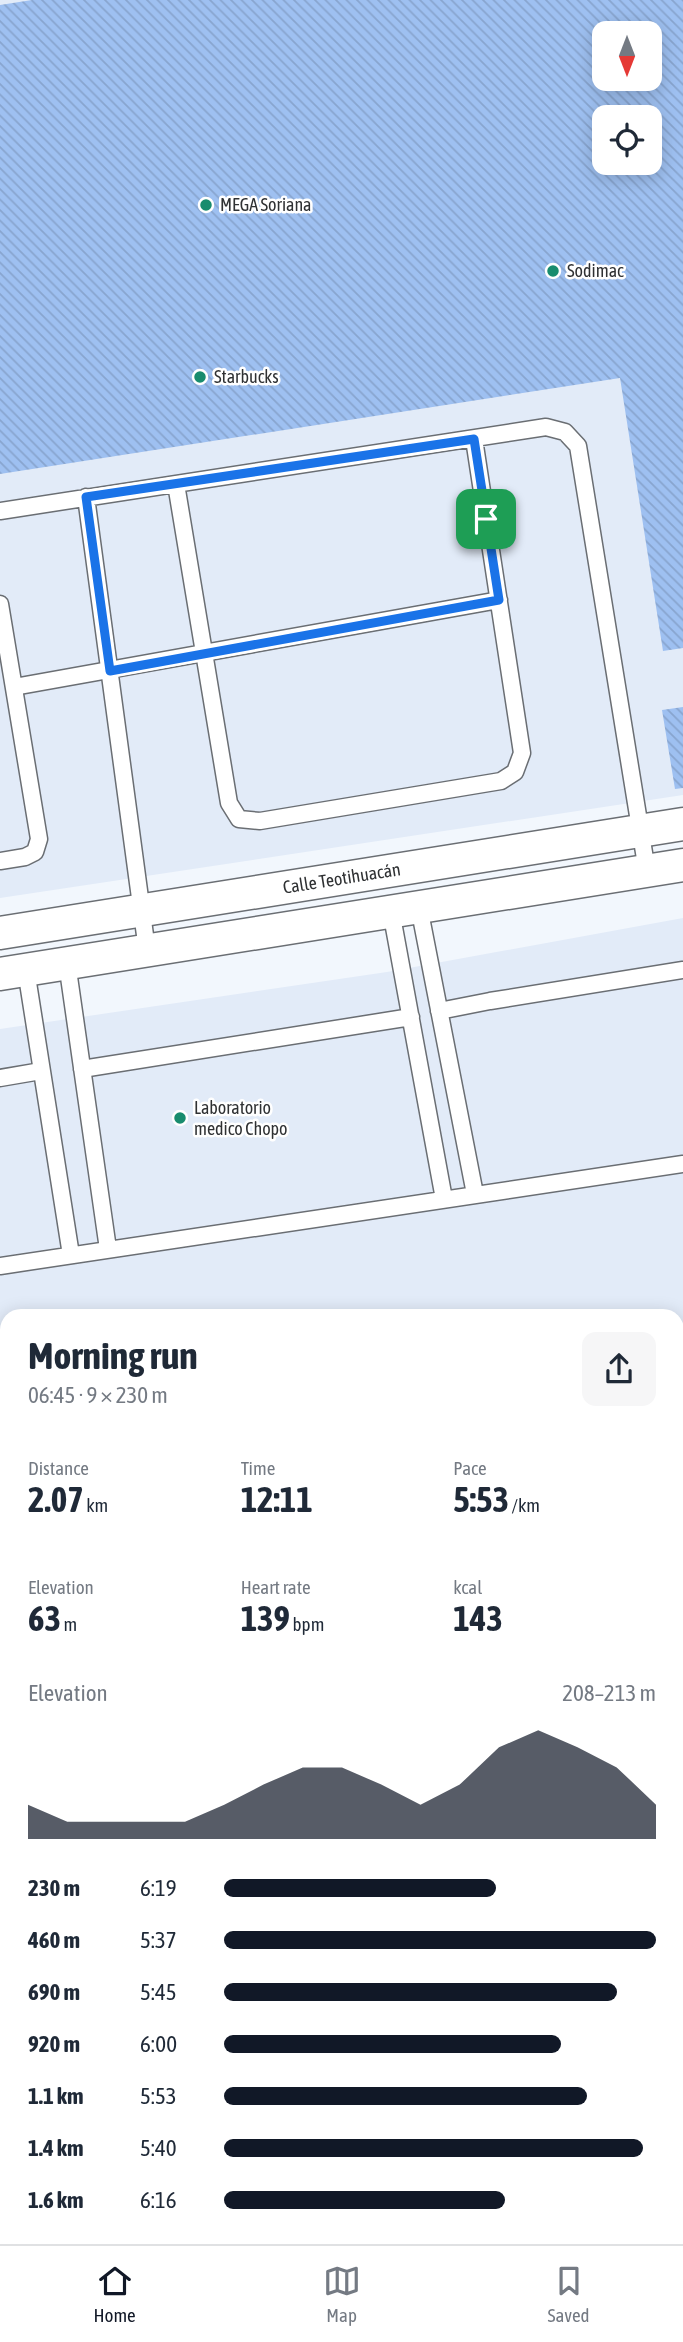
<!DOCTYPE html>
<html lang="en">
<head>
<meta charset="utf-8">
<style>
	body { margin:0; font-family:"Asap Condensed",sans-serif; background:#f6f6f7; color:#1f2937; height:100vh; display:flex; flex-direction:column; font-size:26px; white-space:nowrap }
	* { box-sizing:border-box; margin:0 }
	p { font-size:23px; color:#747a83 }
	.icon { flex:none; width:38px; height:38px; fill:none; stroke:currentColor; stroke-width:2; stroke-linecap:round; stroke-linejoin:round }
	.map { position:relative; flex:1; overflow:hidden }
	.details { position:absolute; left:0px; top:1309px; width:684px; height:936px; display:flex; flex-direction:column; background:#fff; border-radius:21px 21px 0 0; box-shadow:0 4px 18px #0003 }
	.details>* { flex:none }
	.needle { width:46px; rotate:180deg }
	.buttons { position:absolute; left:592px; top:21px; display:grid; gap:14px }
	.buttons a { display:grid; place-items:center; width:70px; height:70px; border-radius:14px; background:#fff; box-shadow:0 4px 18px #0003; font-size:35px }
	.pin { position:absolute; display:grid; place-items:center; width:60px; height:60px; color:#fff; margin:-30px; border-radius:14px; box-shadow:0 4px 10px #0006 }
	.round { display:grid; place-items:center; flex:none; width:74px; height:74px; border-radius:14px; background:#f6f6f7 }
	.overview { display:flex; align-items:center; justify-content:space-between; height:119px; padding:0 28px }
	h1 { font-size:38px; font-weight:700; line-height:52px }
	.figures { display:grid; grid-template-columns:repeat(3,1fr); gap:10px; height:119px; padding:7px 28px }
	.figures div { display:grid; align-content:center }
	.figures b { font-size:35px; font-weight:700 }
	.figures small { font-size:19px; font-weight:400 }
	.figures p { font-size:19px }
	.chart { height:196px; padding:14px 28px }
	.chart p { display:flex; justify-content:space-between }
	.chart svg { width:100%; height:126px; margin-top:7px; fill:#111827; opacity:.7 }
	ul { padding:0 28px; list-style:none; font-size:23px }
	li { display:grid; grid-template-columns:112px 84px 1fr; align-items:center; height:52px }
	li i { height:18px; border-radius:9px; background:#111827 }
	.tabs { display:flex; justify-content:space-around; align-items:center; height:98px; border-top:2px solid #e0e1e3; background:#fff; font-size:19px; color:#747a83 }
	.tabs a { display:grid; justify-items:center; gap:4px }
	.tabs .selected { color:#111827 }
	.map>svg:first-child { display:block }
	.built { fill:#e2ebf8; fill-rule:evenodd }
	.grass { fill:url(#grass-dots) }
	.building { fill:url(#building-back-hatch); fill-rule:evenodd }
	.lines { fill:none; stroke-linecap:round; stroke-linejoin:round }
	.lane-casing { stroke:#6a6e73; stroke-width:19 }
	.street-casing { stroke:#6a6e73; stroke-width:35 }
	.lane { stroke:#fff; stroke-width:16 }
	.street { stroke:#fff; stroke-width:32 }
	.route-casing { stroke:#fff; stroke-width:14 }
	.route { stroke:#1a73e8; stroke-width:9 }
	.poi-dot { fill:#188c6e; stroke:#fff; stroke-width:2.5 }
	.labels { text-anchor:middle; stroke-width:5; stroke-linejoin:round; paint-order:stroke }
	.poi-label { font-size:18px; fill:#2f3133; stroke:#fff; text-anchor:start }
	.street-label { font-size:18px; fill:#2f3133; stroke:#fff }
</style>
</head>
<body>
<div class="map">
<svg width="683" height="2244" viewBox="0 0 683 2244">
	<defs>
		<pattern id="grass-dots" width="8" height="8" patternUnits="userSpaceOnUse" patternTransform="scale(1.75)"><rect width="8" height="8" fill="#d3d89e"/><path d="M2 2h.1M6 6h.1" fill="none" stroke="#b5ba89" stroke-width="1.8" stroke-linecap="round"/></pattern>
		<pattern id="building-back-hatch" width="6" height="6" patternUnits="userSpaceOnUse" patternTransform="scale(1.75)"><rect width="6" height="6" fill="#9ec0f1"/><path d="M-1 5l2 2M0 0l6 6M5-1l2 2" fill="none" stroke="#88a5cf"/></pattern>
	</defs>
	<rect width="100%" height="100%" fill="#f2f7fd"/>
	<path class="built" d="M 0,0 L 683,0 L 683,795 L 0,898 ZM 604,33 L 649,33 L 649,79 L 604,79 ZM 604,117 L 649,117 L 649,163 L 604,163 Z
		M 683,918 L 683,1655 L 677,1656 L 677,1316 L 7,1316 L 7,1761 L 0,1763 L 0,1029 L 387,972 Z"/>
	<path class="grass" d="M 677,1861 L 683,1861 L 683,2106 L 677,2107 Z
		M 7,2030 L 7,2179 L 0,2140 L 0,2031 Z
		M 683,2196 L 683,2244 L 622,2244 L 621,2238 L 677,2238 L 677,2197 Z"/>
	<path class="building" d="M 32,0 L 683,0 L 683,648 L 663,651 L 620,378 L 0,474 L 0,5 ZM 604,33 L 649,33 L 649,79 L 604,79 ZM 604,117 L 649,117 L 649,163 L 604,163 Z
		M 683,707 L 683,788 L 675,789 L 662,710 Z
		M 683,1364 L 683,1655 L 677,1656 L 677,1365 Z
		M 7,1469 L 7,1761 L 0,1763 L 0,1471 Z"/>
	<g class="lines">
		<defs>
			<path id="lane" d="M 176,484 L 229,803 L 239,819 L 260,821 L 501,781 L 515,772 L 522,753 L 474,439
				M 86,497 L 147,950
				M 0,511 L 546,427 L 565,432 L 578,446 L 647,871
				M 0,604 L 39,839 L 35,852 L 25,857 L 0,861
				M 14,687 L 499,600
				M 419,907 L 475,1194
				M 391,911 L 444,1199
				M 67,963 L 108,1249
				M 26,970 L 71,1255
				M 439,1011 L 490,1001 L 683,970
				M 82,1069 L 411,1017
				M 0,1078 L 41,1071
				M 0,1266 L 683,1164
				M 677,1350 L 683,1349
				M 0,1454 L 7,1453"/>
			<g id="street">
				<path id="s1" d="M 0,933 L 683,824"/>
				<path d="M 0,974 L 683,865"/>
				<path d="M 677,1687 L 683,1686"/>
				<path d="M 0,1804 L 7,1803"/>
				<path d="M 174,2238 L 176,2244"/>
				<path d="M 379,2244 L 379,2240 L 394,2238"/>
			</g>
		</defs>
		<use href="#lane" class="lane-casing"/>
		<use href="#street" class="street-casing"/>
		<use href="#lane" class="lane"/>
		<use href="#street" class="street"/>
	</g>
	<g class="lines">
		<defs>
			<path id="route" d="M 474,439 L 499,600 L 110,671 L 86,497 Z"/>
		</defs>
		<use href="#route" class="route-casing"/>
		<use href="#route" class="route"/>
	</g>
	<g class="poi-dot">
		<circle cx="206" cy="205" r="7"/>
		<circle cx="553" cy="271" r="7"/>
		<circle cx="200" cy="377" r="7"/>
		<circle cx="180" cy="1118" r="7"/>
	</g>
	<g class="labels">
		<g class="poi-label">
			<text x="220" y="211">MEGA Soriana</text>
			<text x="567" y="277">Sodimac</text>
			<text x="214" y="383">Starbucks</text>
			<text x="194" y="1114">Laboratorio<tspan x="194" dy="21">medico Chopo</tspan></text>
		</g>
		<g class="street-label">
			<text dy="6" stroke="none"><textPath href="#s1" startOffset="346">Calle Teotihuacán</textPath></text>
		</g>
	</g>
</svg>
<div class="buttons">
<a><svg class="needle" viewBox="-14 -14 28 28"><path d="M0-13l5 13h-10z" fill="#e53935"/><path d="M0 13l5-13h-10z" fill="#747a83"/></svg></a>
<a><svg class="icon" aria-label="locate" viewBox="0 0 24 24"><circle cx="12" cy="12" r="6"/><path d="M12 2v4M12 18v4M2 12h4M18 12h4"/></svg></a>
</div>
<div class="pin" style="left:486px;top:519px;background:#1e9e55"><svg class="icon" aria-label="arrive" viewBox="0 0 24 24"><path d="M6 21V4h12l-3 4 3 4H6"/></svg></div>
<section class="details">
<div class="overview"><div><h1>Morning run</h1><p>06:45 · 9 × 230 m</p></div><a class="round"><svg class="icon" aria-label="share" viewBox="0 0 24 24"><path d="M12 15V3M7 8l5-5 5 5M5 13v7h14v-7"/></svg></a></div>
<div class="figures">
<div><p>Distance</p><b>2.07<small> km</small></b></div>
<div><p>Time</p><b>12:11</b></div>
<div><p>Pace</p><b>5:53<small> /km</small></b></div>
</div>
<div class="figures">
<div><p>Elevation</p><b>63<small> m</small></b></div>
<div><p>Heart rate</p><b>139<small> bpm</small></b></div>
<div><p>kcal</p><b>143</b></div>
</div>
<div class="chart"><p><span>Elevation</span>208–213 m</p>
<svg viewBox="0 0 160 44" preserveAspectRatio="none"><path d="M0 44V32L10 38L20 38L30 38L40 38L50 32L60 25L70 19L80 19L90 25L100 32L110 25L120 12L130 6L140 12L150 19L160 32V44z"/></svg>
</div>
<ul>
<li><b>230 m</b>6:19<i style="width:63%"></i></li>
<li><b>460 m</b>5:37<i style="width:100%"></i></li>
<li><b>690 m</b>5:45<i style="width:91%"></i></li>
<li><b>920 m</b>6:00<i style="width:78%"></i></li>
<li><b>1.1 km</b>5:53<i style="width:84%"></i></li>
<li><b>1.4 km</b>5:40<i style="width:97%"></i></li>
<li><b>1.6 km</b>6:16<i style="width:65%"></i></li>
</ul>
</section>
</div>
<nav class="tabs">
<a class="selected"><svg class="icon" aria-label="home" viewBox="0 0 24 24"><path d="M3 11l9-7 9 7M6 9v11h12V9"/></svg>Home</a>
<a><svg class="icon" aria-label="map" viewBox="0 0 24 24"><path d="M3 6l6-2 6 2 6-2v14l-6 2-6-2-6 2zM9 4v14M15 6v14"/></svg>Map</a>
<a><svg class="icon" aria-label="saved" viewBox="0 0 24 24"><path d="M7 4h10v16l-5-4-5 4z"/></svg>Saved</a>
</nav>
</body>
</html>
